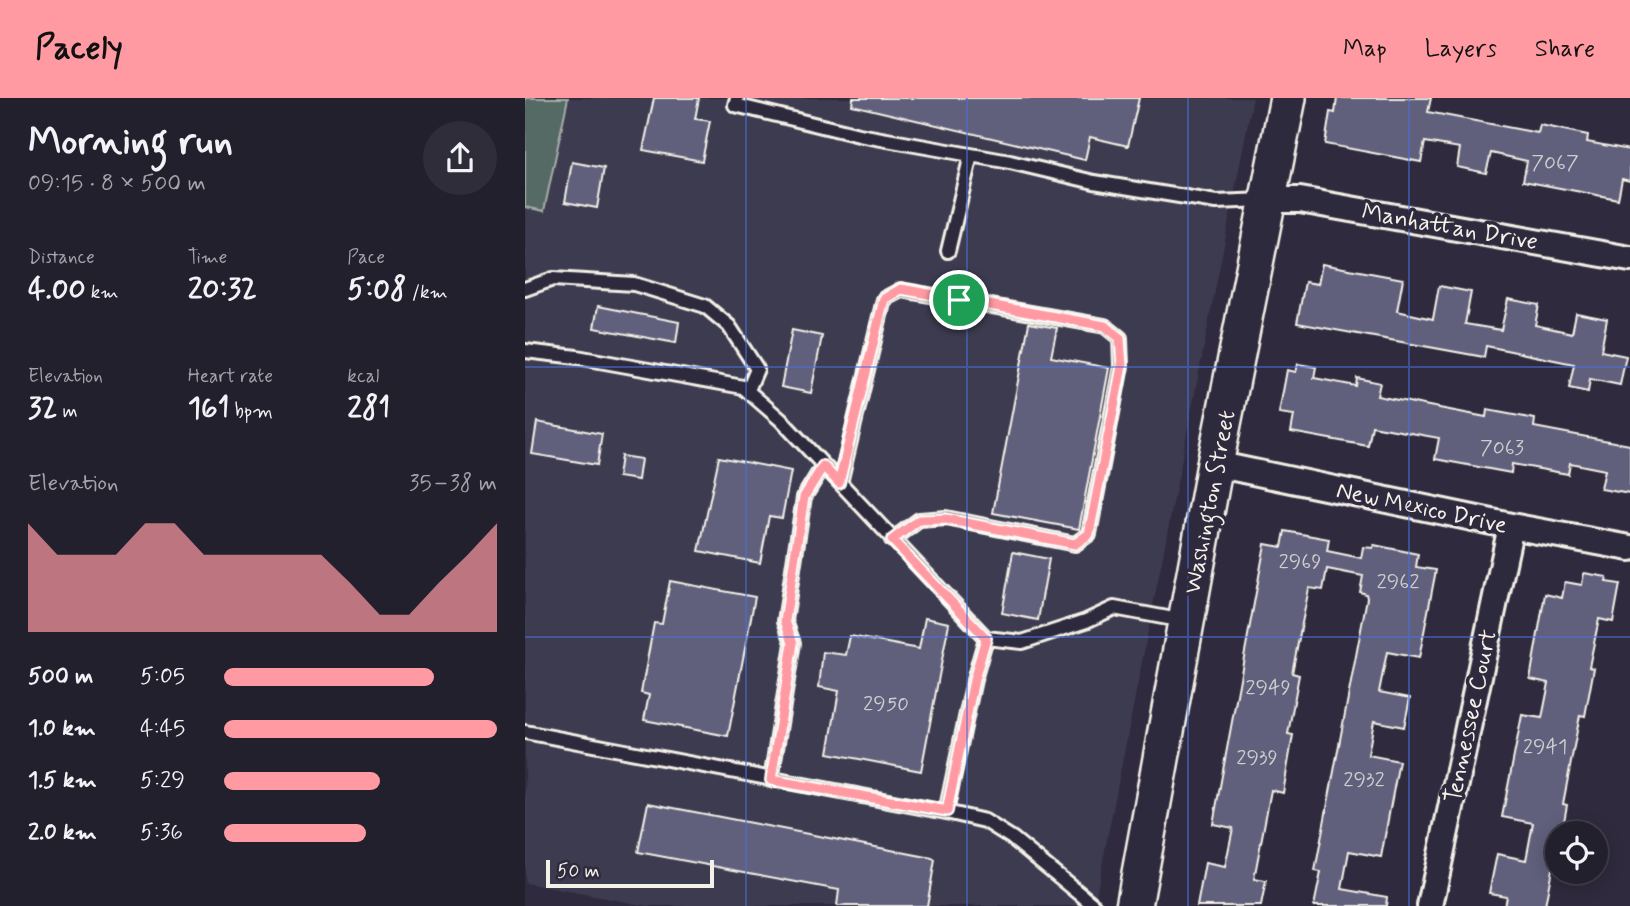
<!DOCTYPE html>
<html lang="en">
<head>
<meta charset="utf-8">
<style>
	body { margin:0; font-family:Mynerve,sans-serif; background:#2f2d3a; color:#f1f3f6; height:100vh; display:flex; flex-direction:column; font-size:26px; white-space:nowrap }
	* { box-sizing:border-box; margin:0 }
	p { font-size:23px; color:#a3a3aa }
	.icon { flex:none; width:38px; height:38px; fill:none; stroke:currentColor; stroke-width:2; stroke-linecap:round; stroke-linejoin:round }
	.map { position:relative; flex:1; overflow:hidden }
	.side { display:flex; flex-direction:column; background:#23202e; width:525px }
	.side>* { flex:none }
	.controls { position:absolute; left:1020px; top:723px; display:grid; gap:14px }
	.controls a { display:grid; place-items:center; width:63px; height:63px; border-radius:50%; background:#23202e; box-shadow:0 4px 18px #0003,0 0 0 2px #403e4a; font-size:35px }
	.scale { position:absolute; left:21px; bottom:18px; width:168px; box-sizing:border-box; padding-left:7px; border:4px solid #f4f1e8; border-top:0; font-size:19px; line-height:24px; white-space:nowrap; color:#f4f1e8; -webkit-text-stroke:5px #2f2a3d; paint-order:stroke }
	.pin { position:absolute; display:grid; place-items:center; width:60px; height:60px; color:#fff; margin:-30px; border:4px solid #fff; border-radius:50%; box-shadow:0 2px 7px #0007 }
	.round { display:grid; place-items:center; flex:none; width:74px; height:74px; border-radius:37px; background:#2f2d3a }
	.summary { display:flex; align-items:center; justify-content:space-between; height:119px; padding:0 28px }
	h1 { font-size:38px; font-weight:700; line-height:52px }
	.metrics { display:grid; grid-template-columns:repeat(3,1fr); gap:10px; height:119px; padding:7px 28px }
	.metrics div { display:grid; align-content:center }
	.metrics b { font-size:30px; font-weight:700 }
	.metrics small { font-size:19px; font-weight:400 }
	.metrics p { font-size:19px }
	.chart { height:196px; padding:14px 28px }
	.chart p { display:flex; justify-content:space-between }
	.chart svg { width:100%; height:126px; margin-top:7px; fill:#ff9aa2; opacity:.7 }
	ul { padding:0 28px; list-style:none; font-size:23px }
	li { display:grid; grid-template-columns:112px 84px 1fr; align-items:center; height:52px }
	li i { height:18px; border-radius:9px; background:#ff9aa2 }
	header { display:flex; align-items:center; gap:42px; box-sizing:border-box; height:98px; padding:0 35px; background:#ff9aa2; color:#111 }
	header strong { font-size:33px }
	nav { display:flex; gap:38px; margin-inline-start:auto; font-size:24px }
	main { display:flex; flex:1; min-height:0 }
	.map>svg:first-child { display:block }
	.built { fill:#3e3a50 }
	.green { fill:#566a65; stroke:#a5aea6; stroke-width:2 }
	.building { fill:#60607d; stroke:#f4f1e8; stroke-width:2 }
	.lines { fill:none; stroke-linecap:round; stroke-linejoin:round }
	.lane-casing { stroke:#f4f1e8; stroke-width:18 }
	.street-casing { stroke:#f4f1e8; stroke-width:30 }
	.secondary-casing { stroke:#f4f1e8; stroke-width:40 }
	.lane { stroke:#2f2a3d; stroke-width:12 }
	.street { stroke:#2f2a3d; stroke-width:24 }
	.secondary { stroke:#2f2a3d; stroke-width:35 }
	.route-casing { stroke:#fff; stroke-width:14 }
	.route { stroke:#ff9aa2; stroke-width:9 }
	.grid { fill:none; stroke:#486fdb; stroke-width:2; stroke-opacity:0.55 }
	.labels { text-anchor:middle; stroke-width:7; stroke-linejoin:round; paint-order:stroke }
	.number-label { font-size:21px; fill:#cfcdcd }
	.street-label { font-size:24px; fill:#f4f1e8; stroke:#2f2a3d }
</style>
</head>
<body>
<header>
<strong>Pacely</strong>
<nav><a>Map</a><a>Layers</a><a>Share</a></nav>
</header>
<main>
<section class="side">
<div class="summary"><div><h1>Morning run</h1><p>09:15 · 8 × 500 m</p></div><a class="round"><svg class="icon" aria-label="share" viewBox="0 0 24 24"><path d="M12 15V3M7 8l5-5 5 5M5 13v7h14v-7"/></svg></a></div>
<div class="metrics">
<div><p>Distance</p><b>4.00<small> km</small></b></div>
<div><p>Time</p><b>20:32</b></div>
<div><p>Pace</p><b>5:08<small> /km</small></b></div>
</div>
<div class="metrics">
<div><p>Elevation</p><b>32<small> m</small></b></div>
<div><p>Heart rate</p><b>161<small> bpm</small></b></div>
<div><p>kcal</p><b>281</b></div>
</div>
<div class="chart"><p><span>Elevation</span>35–38 m</p>
<svg viewBox="0 0 160 44" preserveAspectRatio="none"><path d="M0 44V6L10 17L20 17L30 17L40 6L50 6L60 17L70 17L80 17L90 17L100 17L110 27L120 38L130 38L140 27L150 17L160 6V44z"/></svg>
</div>
<ul>
<li><b>500 m</b>5:05<i style="width:77%"></i></li>
<li><b>1.0 km</b>4:45<i style="width:100%"></i></li>
<li><b>1.5 km</b>5:29<i style="width:57%"></i></li>
<li><b>2.0 km</b>5:36<i style="width:52%"></i></li>
</ul>
</section>
<div class="map">
<svg width="1105" height="808" viewBox="0 0 1105 808">
	<rect width="100%" height="100%" fill="#2f2a3d"/>
	<filter id="ink" filterUnits="userSpaceOnUse"><feTurbulence type="fractalNoise" baseFrequency=".0143" numOctaves="2"/><feDisplacementMap in="SourceGraphic" scale="14" xChannelSelector="R" yChannelSelector="G"/><feConvolveMatrix kernelMatrix="1 2 1 2 8 2 1 2 1" color-interpolation-filters="sRGB"/></filter>
	<g filter="url(#ink)">
		<path class="built" d="M 40,0 L 728,0 L 569,808 L 122,808 L 0,785 L 0,109 L 19,113 Z"/>
		<path class="green" d="M 0,0 L 43,0 L 19,113 L 0,109 Z"/>
		<path class="building" d="M 129,0 L 174,0 L 170,21 L 185,23 L 177,63 L 118,52 Z
			M 328,0 L 614,0 L 603,48 L 565,39 L 560,62 L 327,7 Z
			M 812,0 L 906,0 L 903,14 L 1013,35 L 1015,27 L 1063,37 L 1062,44 L 1105,52 L 1105,83 L 1097,81 L 1093,101 L 998,83 L 1002,63 L 966,55 L 961,75 L 932,69 L 935,50 L 900,44 L 896,64 L 800,46 L 805,14 L 810,15 Z
			M 47,64 L 79,70 L 72,110 L 40,104 Z
			M 797,166 L 878,181 L 872,213 L 908,221 L 914,188 L 946,194 L 940,226 L 976,232 L 983,201 L 1014,207 L 1010,227 L 1047,235 L 1051,215 L 1082,221 L 1076,253 L 1101,258 L 1095,287 L 1065,281 L 1063,294 L 1044,290 L 1049,266 L 961,248 L 959,259 L 772,225 L 780,184 L 793,186 Z
			M 73,208 L 154,224 L 151,245 L 69,230 Z
			M 504,225 L 532,230 L 526,259 L 584,270 L 554,431 L 468,415 Z
			M 267,232 L 297,238 L 286,295 L 256,289 Z
			M 773,266 L 791,269 L 789,280 L 831,288 L 832,280 L 855,285 L 852,298 L 961,319 L 962,312 L 1010,321 L 1009,329 L 1105,347 L 1105,396 L 1076,391 L 1080,372 L 1045,365 L 1043,376 L 987,366 L 986,375 L 910,361 L 914,340 L 847,328 L 843,348 L 766,334 L 769,317 L 754,315 L 762,272 L 771,274 Z
			M 12,324 L 77,336 L 72,367 L 7,356 Z
			M 96,358 L 116,361 L 113,382 L 93,379 Z
			M 194,359 L 266,373 L 257,420 L 244,418 L 235,465 L 174,453 Z
			M 760,433 L 804,441 L 802,453 L 836,460 L 838,449 L 848,450 L 849,447 L 893,456 L 891,469 L 911,472 L 894,560 L 862,554 L 854,594 L 885,600 L 879,629 L 849,623 L 843,657 L 874,663 L 856,759 L 824,753 L 817,791 L 862,799 L 861,808 L 789,808 L 796,774 L 790,773 L 842,500 L 841,496 L 835,494 L 838,478 L 802,471 L 798,492 L 784,490 L 767,575 L 774,577 L 763,636 L 768,637 L 758,695 L 746,692 L 729,781 L 741,783 L 736,808 L 672,808 L 680,765 L 700,769 L 708,730 L 688,726 L 740,446 L 757,449 Z
			M 488,454 L 524,461 L 513,522 L 477,515 Z
			M 1059,475 L 1082,479 L 1081,484 L 1095,486 L 1088,524 L 1074,521 L 1064,569 L 1069,570 L 1060,618 L 1055,617 L 1038,706 L 1042,707 L 1037,735 L 1032,735 L 1032,755 L 1030,755 L 1020,808 L 979,808 L 981,798 L 964,795 L 972,756 L 1001,762 L 1008,725 L 977,719 L 997,617 L 1017,620 L 1024,585 L 1005,581 L 1020,496 L 1037,500 L 1040,484 L 1057,487 Z
			M 145,483 L 230,499 L 203,638 L 119,622 L 124,597 L 116,595 L 129,525 L 137,526 Z
			M 400,520 L 424,525 L 396,673 L 303,655 L 314,593 L 294,589 L 298,554 L 321,557 L 325,538 L 394,551 Z
			M 123,705 L 407,760 L 410,762 L 402,808 L 312,808 L 314,792 L 113,754 Z"/>
		<g class="lines">
			<defs>
				<path id="lane" d="M 212,0 L 210,7 L 334,37 L 485,64 L 569,84 L 691,104 L 740,102
					M 423,153 L 446,57
					M 0,191 L 28,181 L 109,186 L 180,208 L 204,228 L 232,271 L 223,292
					M 0,253 L 52,259 L 218,289 L 256,322 L 461,540 L 497,544 L 561,523 L 589,510 L 659,523
					M 315,385 L 359,201 L 376,192 L 580,228 L 595,240 L 596,268 L 564,436 L 550,446 L 421,420 L 394,422 L 367,442
					M 0,634 L 421,714 L 460,723 L 487,740 L 570,808
					M 246,682 L 268,545 L 260,523 L 279,399 L 298,368
					M 421,714 L 449,582 L 461,540"/>
				<path id="street" d="M 744,102 L 775,102 L 1105,161
					M 690,366 L 986,428 L 1105,450
					M 905,808 L 986,428"/>
				<path id="secondary" d="M 609,808 L 690,366 L 763,0"/>
			</defs>
			<use href="#lane" class="lane-casing"/>
			<use href="#street" class="street-casing"/>
			<use href="#secondary" class="secondary-casing"/>
			<use href="#lane" class="lane"/>
			<use href="#street" class="street"/>
			<use href="#secondary" class="secondary"/>
		</g>
	</g>
	<g class="lines" filter="url(#ink)">
		<defs>
			<path id="route" d="M 376,191 L 580,228 L 595,240 L 597,268 L 564,436 L 550,446 L 421,421 L 394,422 L 367,442 L 461,540 L 449,582 L 422,713 L 246,682 L 268,545 L 260,523 L 279,399 L 298,368 L 314,385 L 359,201 Z"/>
		</defs>
		<use href="#route" class="route-casing"/>
		<use href="#route" class="route"/>
	</g>
	<path class="grid" d="M 221,0 L 221,808M 442,0 L 442,808M 663,0 L 663,808M 884,0 L 884,808M 0,269 L 1105,269M 0,539 L 1105,539"/>
	<g class="labels">
		<g class="number-label">
			<text x="1030" y="71">7067</text>
			<text x="977" y="356">7063</text>
			<text x="775" y="470">2969</text>
			<text x="873" y="490">2962</text>
			<text x="743" y="596">2949</text>
			<text x="361" y="612">2950</text>
			<text x="1020" y="655">2941</text>
			<text x="732" y="666">2939</text>
			<text x="839" y="688">2932</text>
		</g>
		<g class="street-label">
			<text transform="translate(925 128) rotate(10)" y="8">Manhattan Drive</text>
			<text transform="translate(684 404) rotate(-79)" y="8">Washington Street</text>
			<text transform="translate(897 409) rotate(12)" y="8">New Mexico Drive</text>
			<text transform="translate(945 618) rotate(-78)" y="8">Tennessee Court</text>
		</g>
	</g>
</svg>
<div class="controls">
<a><svg class="icon" aria-label="locate" viewBox="0 0 24 24"><circle cx="12" cy="12" r="6"/><path d="M12 2v4M12 18v4M2 12h4M18 12h4"/></svg></a>
</div>
<div class="scale">50 m</div>
<div class="pin" style="left:434px;top:202px;background:#1e9e55"><svg class="icon" aria-label="arrive" viewBox="0 0 24 24"><path d="M6 21V4h12l-3 4 3 4H6"/></svg></div>
</div>
</main>
</body>
</html>
